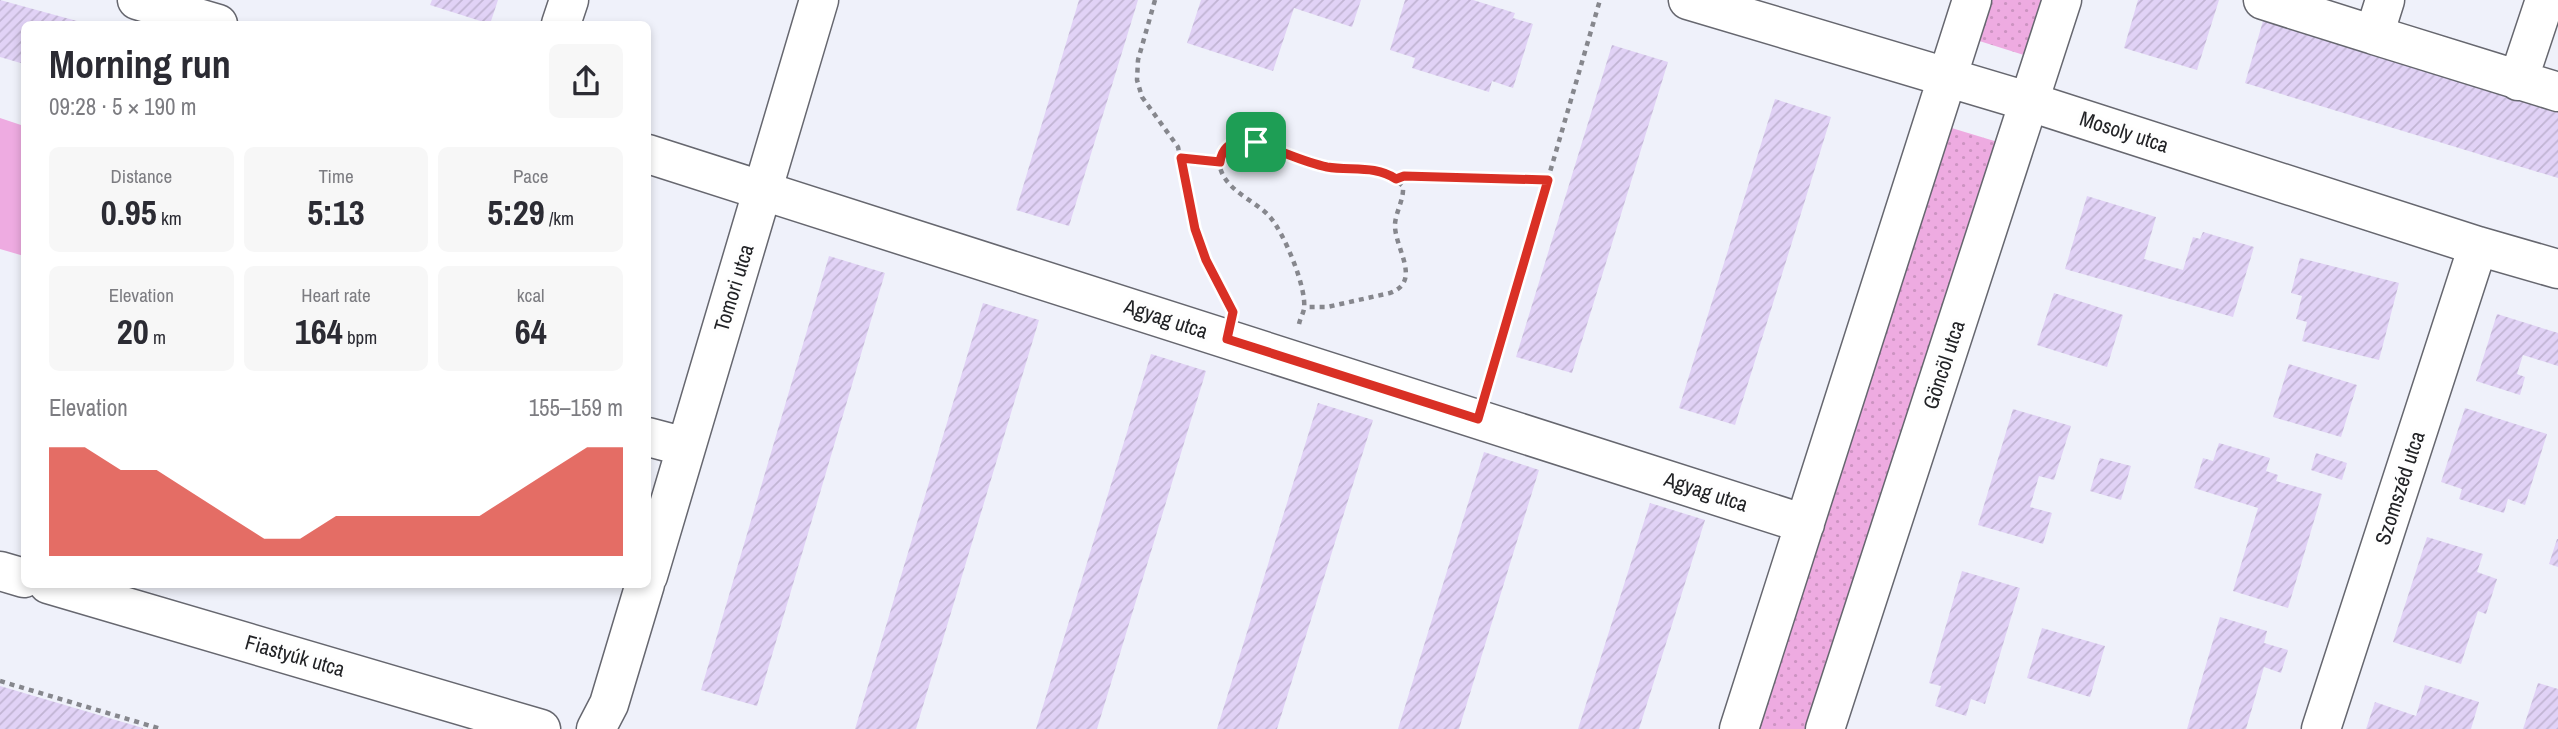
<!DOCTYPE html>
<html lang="en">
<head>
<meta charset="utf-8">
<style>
	body { margin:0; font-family:"Archivo Narrow",sans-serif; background:#f7f7f7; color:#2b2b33; height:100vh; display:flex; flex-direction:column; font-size:26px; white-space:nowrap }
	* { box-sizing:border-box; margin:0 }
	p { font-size:23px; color:#7c7c81 }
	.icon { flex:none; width:38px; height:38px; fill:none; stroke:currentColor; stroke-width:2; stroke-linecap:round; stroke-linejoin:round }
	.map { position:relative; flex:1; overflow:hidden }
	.panel { position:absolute; left:21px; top:21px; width:630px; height:567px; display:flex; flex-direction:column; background:#fff; border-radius:10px; box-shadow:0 4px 10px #0003 }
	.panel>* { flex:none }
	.pin { position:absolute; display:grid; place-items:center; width:60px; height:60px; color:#fff; margin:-30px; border-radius:14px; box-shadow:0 4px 10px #0006 }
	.round { display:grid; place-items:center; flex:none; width:74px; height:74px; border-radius:10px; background:#f7f7f7 }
	.head { display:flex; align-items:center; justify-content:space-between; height:119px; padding:0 28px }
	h1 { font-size:38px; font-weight:800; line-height:52px }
	.metrics { display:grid; grid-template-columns:repeat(3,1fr); gap:10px; height:119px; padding:7px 28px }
	.metrics div { display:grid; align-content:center; border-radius:10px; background:#f7f7f7; text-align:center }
	.metrics b { font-size:35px; font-weight:800 }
	.metrics small { font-size:19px; font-weight:400 }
	.metrics p { font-size:19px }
	.chart { height:196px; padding:14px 28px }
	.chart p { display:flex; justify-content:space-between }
	.chart svg { width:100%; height:126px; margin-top:7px; fill:#d93025; opacity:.7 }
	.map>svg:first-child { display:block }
	.grass { fill:#eeabe1 }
	.park { fill:url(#park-dots) }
	.building { fill:url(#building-hatch) }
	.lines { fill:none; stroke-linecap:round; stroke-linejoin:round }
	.minor-casing { stroke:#66676f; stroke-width:41 }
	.path { stroke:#86878d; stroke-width:4.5; stroke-dasharray:5 5; stroke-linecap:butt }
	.minor { stroke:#fff; stroke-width:38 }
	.route-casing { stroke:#fff; stroke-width:14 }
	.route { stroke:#d93025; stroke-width:9 }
	.labels { text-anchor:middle; stroke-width:7; stroke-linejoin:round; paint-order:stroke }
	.street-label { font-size:21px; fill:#222326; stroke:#fefefe }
</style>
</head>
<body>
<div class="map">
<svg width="2558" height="729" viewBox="0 0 2558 729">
	<defs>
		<pattern id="park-dots" width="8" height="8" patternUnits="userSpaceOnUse" patternTransform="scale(1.75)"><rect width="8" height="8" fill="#eeabe1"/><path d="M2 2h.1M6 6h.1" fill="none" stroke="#cc93c1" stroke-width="1.8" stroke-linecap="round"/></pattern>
		<pattern id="building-hatch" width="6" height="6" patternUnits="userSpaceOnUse" patternTransform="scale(1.75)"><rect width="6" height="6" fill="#e1d2f6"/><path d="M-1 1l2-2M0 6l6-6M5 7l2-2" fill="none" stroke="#c1b4d3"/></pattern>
	</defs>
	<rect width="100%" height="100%" fill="#eff1fa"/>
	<path class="grass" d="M 0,118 L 24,126 L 24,256 L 0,249 Z"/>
	<path class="park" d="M 1985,0 L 2044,0 L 2027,56 L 1973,39 Z
		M 1945,126 L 2001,143 L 1816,729 L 1756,729 Z"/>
	<path class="building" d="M 0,0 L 88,24 L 24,24 L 24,64 L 0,57 Z
		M 432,0 L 498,0 L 490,24 L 430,5 Z
		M 1079,0 L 1138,0 L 1069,226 L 1016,210 Z
		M 1201,0 L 1361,0 L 1352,27 L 1294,8 L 1273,71 L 1187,43 Z
		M 1405,0 L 1473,0 L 1515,13 L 1513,18 L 1533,24 L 1513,88 L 1492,81 L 1489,92 L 1412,68 L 1415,58 L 1390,50 Z
		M 2138,0 L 2219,0 L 2197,70 L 2124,48 Z
		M 2265,14 L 2558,103 L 2558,178 L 2245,83 Z
		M 1612,45 L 1668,62 L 1572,373 L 1516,357 Z
		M 1775,99 L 1831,117 L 1735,425 L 1679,408 Z
		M 2087,196 L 2156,217 L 2144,259 L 2183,270 L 2193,237 L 2200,239 L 2203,232 L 2254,247 L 2233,317 L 2065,269 Z
		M 829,256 L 885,273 L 757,706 L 701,690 Z
		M 2300,258 L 2399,283 L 2379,360 L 2302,341 L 2307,322 L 2296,319 L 2302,296 L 2291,293 Z
		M 2054,293 L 2123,315 L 2107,367 L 2037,345 Z
		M 983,303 L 1039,320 L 916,729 L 855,729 Z
		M 2497,314 L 2558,333 L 2558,366 L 2523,355 L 2517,374 L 2525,377 L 2520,395 L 2476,381 Z
		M 1151,354 L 1206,371 L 1097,729 L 1036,729 Z
		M 2289,364 L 2357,385 L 2341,437 L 2273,417 Z
		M 1318,403 L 1373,420 L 1277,729 L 1217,729 Z
		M 2465,408 L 2547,434 L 2525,505 L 2508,499 L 2504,513 L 2459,499 L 2462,489 L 2441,482 Z
		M 2013,409 L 2071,426 L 2054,480 L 2039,476 L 2030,507 L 2052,513 L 2043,544 L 1978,525 Z
		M 2219,443 L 2270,458 L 2266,471 L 2278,475 L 2276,481 L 2322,494 L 2288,608 L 2233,591 L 2258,508 L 2194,488 L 2203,458 L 2213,461 Z
		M 1484,452 L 1539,470 L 1459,729 L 1398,729 Z
		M 2316,453 L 2347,463 L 2342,480 L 2311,470 Z
		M 2100,458 L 2131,466 L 2121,500 L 2090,491 Z
		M 1650,503 L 1705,520 L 1639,729 L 1578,729 Z
		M 2427,537 L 2483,554 L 2477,572 L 2497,579 L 2486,614 L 2478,611 L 2461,664 L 2393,642 Z
		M 2557,539 L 2558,539 L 2558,567 L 2549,564 Z
		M 1962,571 L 2020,588 L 1985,704 L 1971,699 L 1966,716 L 1935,706 L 1941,686 L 1929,683 Z
		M 2220,617 L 2267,631 L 2264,643 L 2288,650 L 2281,673 L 2264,667 L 2246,729 L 2187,729 Z
		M 2042,628 L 2105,646 L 2090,697 L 2027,678 Z
		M 2538,683 L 2558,689 L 2558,729 L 2523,729 Z
		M 2425,685 L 2479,702 L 2471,729 L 2366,729 L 2375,702 L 2416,716 Z
		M 0,686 L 143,728 L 143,729 L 0,729 Z"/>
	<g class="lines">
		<defs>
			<path id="minor" d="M 137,0 L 218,24
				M 1688,0 L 2030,102 L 2478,246 L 2558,269
				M 2263,0 L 2374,35
				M 2385,0 L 2374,35 L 2558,92
				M 561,24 L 569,0
				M 2518,81 L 2545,0
				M 648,154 L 1805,524
				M 648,437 L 686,447
				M 0,571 L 24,578
				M 648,576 L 819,0
				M 48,584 L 541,729
				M 596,729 L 609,704 L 645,584
				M 1739,729 L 1972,0
				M 1825,729 L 2062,0
				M 2321,729 L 2478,246"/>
		</defs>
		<use href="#minor" class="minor-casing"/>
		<path class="path" d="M 1155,0 L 1138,60 L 1137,80 L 1142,97 L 1178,147 L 1195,229 L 1206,260 L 1226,298
			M 1181,158 L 1220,162
			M 1396,179 L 1404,176 L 1548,180
			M 1299,324 C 1300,319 1303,314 1304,309 C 1307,288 1284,233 1270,217 C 1257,202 1231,193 1222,173 C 1211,148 1236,138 1256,142 L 1328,167 L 1387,173 L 1403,186 C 1404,200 1396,211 1395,224 C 1394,248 1423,281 1390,293 L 1327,307 L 1305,307
			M 1489,382 L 1600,0
			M 0,681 L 161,729"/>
		<use href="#minor" class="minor"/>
	</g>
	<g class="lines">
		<defs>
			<path id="route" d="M 1244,140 C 1273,146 1298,161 1327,167 C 1351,171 1375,165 1396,179 L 1404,176 L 1548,180 L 1478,419 L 1227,339 L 1233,312 L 1206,260 L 1195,229 L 1181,158 L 1220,162 C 1222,148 1230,142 1244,140 Z"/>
		</defs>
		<use href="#route" class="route-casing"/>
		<use href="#route" class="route"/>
	</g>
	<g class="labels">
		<g class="street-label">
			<text transform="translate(2124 132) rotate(18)" y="7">Mosoly utca</text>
			<text transform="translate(734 288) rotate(-73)" y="7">Tomori utca</text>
			<text transform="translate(1166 319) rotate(18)" y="7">Agyag utca</text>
			<text transform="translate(1944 365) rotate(-72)" y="7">Göncöl utca</text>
			<text transform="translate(2400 488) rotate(-72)" y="7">Szomszéd utca</text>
			<text transform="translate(1706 492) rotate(18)" y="7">Agyag utca</text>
			<text transform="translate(295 656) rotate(16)" y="7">Fiastyúk utca</text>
		</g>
	</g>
</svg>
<div class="pin" style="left:1256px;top:142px;background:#1e9e55"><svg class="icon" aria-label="arrive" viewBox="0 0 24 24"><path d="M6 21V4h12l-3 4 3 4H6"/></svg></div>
<section class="panel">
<div class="head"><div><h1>Morning run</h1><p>09:28 · 5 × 190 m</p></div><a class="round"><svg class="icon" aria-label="share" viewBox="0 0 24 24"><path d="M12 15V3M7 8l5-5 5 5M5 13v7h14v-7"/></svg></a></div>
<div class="metrics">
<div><p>Distance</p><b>0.95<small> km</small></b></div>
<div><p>Time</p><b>5:13</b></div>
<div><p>Pace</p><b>5:29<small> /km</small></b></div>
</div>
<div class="metrics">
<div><p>Elevation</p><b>20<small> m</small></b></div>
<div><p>Heart rate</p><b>164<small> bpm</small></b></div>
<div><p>kcal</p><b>64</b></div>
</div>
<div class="chart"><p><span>Elevation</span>155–159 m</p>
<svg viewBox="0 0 160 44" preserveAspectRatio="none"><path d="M0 44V6L10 6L20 14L30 14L40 22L50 30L60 38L70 38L80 30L90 30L100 30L110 30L120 30L130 22L140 14L150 6L160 6V44z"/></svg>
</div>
</section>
</div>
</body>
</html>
